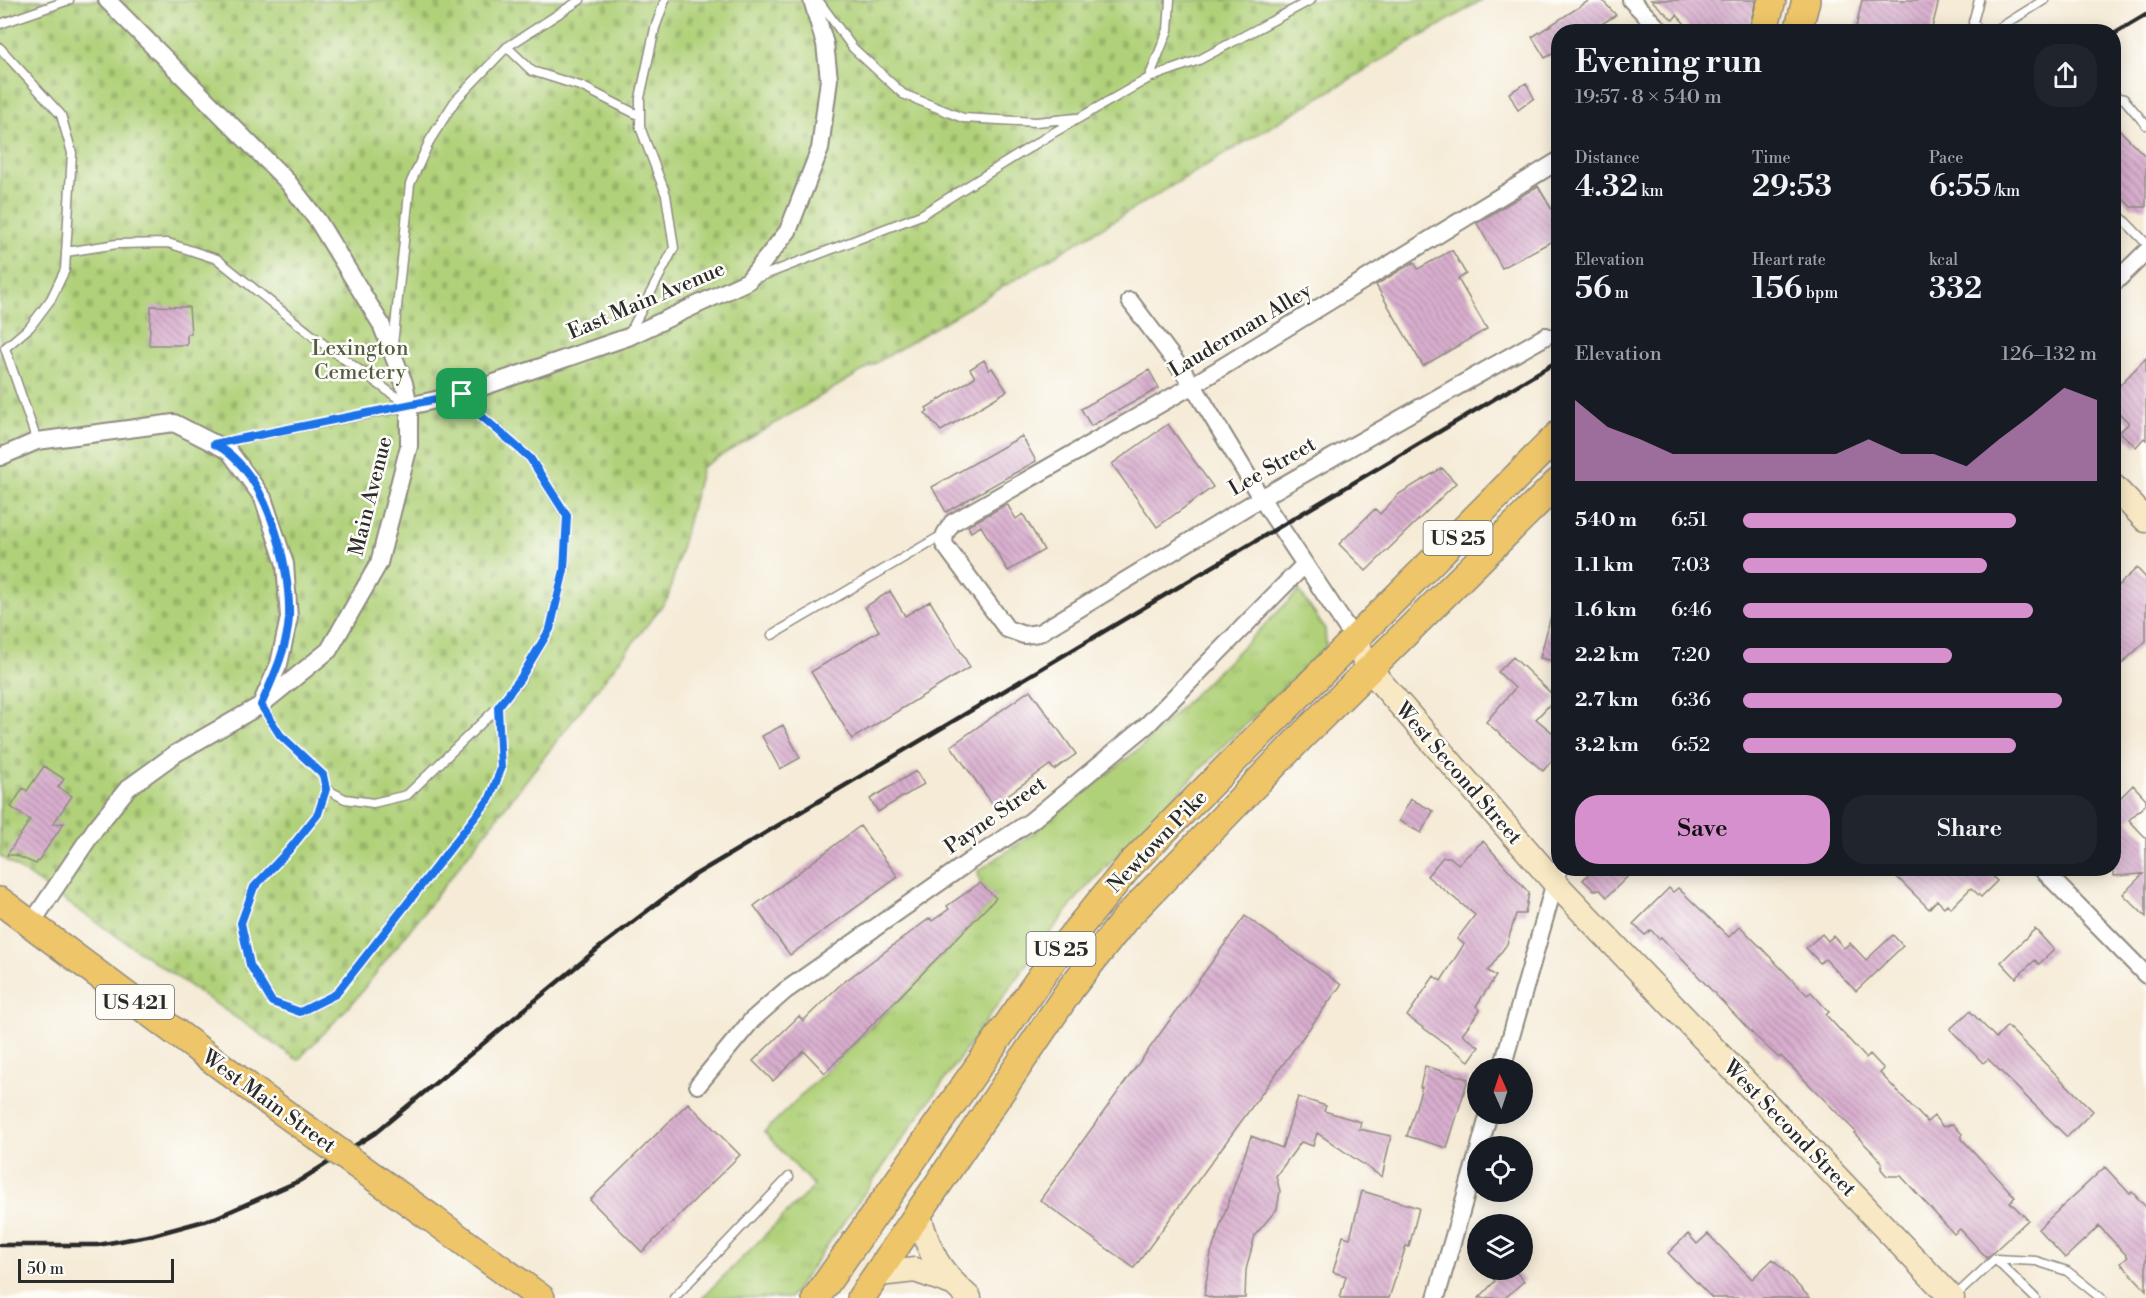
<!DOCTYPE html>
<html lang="en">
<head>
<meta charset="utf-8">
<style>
	body { margin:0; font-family:"Libre Bodoni",serif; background:#20242c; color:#f1f3f6; height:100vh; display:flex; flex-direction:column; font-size:22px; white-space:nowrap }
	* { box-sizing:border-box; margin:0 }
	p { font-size:20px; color:#9ea1a6 }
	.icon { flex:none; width:33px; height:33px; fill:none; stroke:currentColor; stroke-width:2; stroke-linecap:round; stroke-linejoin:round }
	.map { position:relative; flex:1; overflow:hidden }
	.drawer { position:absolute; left:1551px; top:24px; width:570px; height:852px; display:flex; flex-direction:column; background:#171b24; border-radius:24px; box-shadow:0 3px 15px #0003 }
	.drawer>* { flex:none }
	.needle { width:39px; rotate:357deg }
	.tools { position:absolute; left:1467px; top:1058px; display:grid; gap:12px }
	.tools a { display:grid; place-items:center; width:66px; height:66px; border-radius:50%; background:#171b24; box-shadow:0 3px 15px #0003; font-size:30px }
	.scale { position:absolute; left:18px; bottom:15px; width:156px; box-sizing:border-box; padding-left:6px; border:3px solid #2b2b2b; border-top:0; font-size:16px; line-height:21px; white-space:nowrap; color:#2b2b2b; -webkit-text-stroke:4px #fdfcf7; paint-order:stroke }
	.pin { position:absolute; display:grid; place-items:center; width:51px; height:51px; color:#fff; margin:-26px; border-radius:12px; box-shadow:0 3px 9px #0006 }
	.round { display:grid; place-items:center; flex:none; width:63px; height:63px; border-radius:24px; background:#20242c }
	.head { display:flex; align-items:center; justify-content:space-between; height:102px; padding:0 24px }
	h1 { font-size:33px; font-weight:600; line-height:45px }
	.figures { display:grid; grid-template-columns:repeat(3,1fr); gap:9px; height:102px; padding:6px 24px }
	.figures div { display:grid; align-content:center }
	.figures b { font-size:30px; font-weight:600 }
	.figures small { font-size:16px; font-weight:400 }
	.figures p { font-size:16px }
	.chart { height:168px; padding:12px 24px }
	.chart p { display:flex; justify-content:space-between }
	.chart svg { width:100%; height:108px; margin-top:6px; fill:#d690ce; opacity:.7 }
	.button { display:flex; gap:12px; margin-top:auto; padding:12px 24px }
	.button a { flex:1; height:69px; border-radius:24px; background:#d690ce; color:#111; font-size:24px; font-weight:600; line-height:69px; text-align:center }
	.button a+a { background:#20242c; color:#f1f3f6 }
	ul { padding:0 24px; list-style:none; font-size:20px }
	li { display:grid; grid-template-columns:96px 72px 1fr; align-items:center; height:45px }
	li i { height:15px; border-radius:8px; background:#d690ce }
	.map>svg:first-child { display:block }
	.grass { fill:url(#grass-tufts); stroke:#6e7e52; stroke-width:1.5 }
	.cemetery { fill:url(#cemetery-stones); stroke:#6e7e52; stroke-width:1.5 }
	.building { fill:url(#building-back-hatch) }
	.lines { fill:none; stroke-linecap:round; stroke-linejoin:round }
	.lane-casing { stroke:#908b81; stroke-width:11 }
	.street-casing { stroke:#908b81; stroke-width:20 }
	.secondary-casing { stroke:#908b81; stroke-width:27 }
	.primary-casing { stroke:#908b81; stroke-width:30 }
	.lane { stroke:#fff; stroke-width:8 }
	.street { stroke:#fff; stroke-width:16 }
	.secondary { stroke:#f8e8c3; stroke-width:24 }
	.primary { stroke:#eec569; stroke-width:27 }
	.rail { stroke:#2b2b2b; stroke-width:4.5 }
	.primary-bridge-casing { stroke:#908b81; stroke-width:30; stroke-linecap:butt }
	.primary-bridge { stroke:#eec569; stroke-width:27 }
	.route-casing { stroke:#fff; stroke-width:12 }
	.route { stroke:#1a73e8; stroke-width:8 }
	.labels { text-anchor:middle; stroke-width:5; stroke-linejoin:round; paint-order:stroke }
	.shield { fill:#fdfcf7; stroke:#6a6a68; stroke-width:1.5 }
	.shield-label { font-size:20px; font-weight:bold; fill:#2b2b2b }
	.street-label { font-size:21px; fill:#2b2b2b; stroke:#fdfcf7 }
	.park-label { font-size:21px; fill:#535d42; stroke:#fdfcf7 }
</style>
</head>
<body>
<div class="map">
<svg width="2146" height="1298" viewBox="0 0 2146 1298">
	<defs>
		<pattern id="grass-tufts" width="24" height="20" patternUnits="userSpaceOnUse" patternTransform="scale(1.5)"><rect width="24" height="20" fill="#b0d179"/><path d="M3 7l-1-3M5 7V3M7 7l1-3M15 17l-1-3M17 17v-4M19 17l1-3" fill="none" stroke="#98b469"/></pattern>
		<pattern id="cemetery-stones" width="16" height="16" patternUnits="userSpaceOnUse" patternTransform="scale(1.5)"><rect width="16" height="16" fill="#b0d179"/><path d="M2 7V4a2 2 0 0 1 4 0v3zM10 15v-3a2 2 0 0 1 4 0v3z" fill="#98b469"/></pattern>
		<pattern id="building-back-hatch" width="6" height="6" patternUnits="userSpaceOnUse" patternTransform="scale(1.5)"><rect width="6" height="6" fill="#d9afcf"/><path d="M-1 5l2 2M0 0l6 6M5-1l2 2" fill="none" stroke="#b08fa8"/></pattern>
	</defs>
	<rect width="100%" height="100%" fill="#fdfcf7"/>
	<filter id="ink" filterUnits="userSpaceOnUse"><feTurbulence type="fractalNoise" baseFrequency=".0167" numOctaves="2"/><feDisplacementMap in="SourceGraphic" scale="12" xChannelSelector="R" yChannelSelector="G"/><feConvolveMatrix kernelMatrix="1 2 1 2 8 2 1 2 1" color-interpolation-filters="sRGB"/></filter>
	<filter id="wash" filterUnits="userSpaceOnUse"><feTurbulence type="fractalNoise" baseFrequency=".008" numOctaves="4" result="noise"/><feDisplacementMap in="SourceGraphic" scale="24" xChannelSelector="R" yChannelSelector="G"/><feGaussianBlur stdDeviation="1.35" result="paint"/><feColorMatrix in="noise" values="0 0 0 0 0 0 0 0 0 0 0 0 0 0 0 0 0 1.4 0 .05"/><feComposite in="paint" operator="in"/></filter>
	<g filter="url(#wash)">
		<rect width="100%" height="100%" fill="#f5ebd7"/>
		<path class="grass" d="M 1299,591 L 1325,629 L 1326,647 L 1224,745 L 1081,893 L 1030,959 L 790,1298 L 702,1298 L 814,1186 L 764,1132 L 915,984 L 995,898 L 980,883 L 978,871 L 1025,839 L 1139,749 Z"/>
		<path class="cemetery" d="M 0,0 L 1482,0 L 702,467 L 668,598 L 355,1000 L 298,1060 L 0,856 Z"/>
		<g id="blocks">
			<path class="building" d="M 1590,0 L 1602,0 L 1616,15 L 1589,32 L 1558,32 L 1558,51 L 1545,58 L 1532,37 Z
				M 1651,0 L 1756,0 L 1748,32 L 1692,32 L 1677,15 L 1673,20 Z
				M 1862,0 L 1939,0 L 1931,32 L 1855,32 Z
				M 1526,83 L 1534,98 L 1518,110 L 1509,93 Z
				M 2114,124 L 2146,157 L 2146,207 L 2131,207 L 2114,189 Z
				M 1538,186 L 1558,220 L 1558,238 L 1502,268 L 1477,223 Z
				M 1452,250 L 1466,274 L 1458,279 L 1487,329 L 1423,366 L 1376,285 L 1414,262 L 1418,269 Z
				M 151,306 L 189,307 L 191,334 L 187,334 L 187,345 L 149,345 Z
				M 2146,358 L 2146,440 L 2144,438 L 2136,447 L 2120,432 L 2129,423 L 2114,408 L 2114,391 Z
				M 984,360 L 989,370 L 992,368 L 1007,391 L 941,431 L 925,413 L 928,411 L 926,408 L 975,377 L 970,369 Z
				M 1149,370 L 1159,388 L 1091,426 L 1081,409 Z
				M 1168,424 L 1213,487 L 1157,527 L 1112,464 Z
				M 1022,436 L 1036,461 L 946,512 L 932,487 Z
				M 1442,468 L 1456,483 L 1366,571 L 1339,544 L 1375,509 L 1380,514 L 1399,494 Z
				M 1007,504 L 1016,519 L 1023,514 L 1044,550 L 1008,571 L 981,526 L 971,532 L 968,526 Z
				M 2137,568 L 2146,578 L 2146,641 L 2114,671 L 2114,589 Z
				M 890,591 L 905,616 L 930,601 L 970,667 L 852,739 L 811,672 L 879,631 L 865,607 Z
				M 1553,608 L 1558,609 L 1558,662 L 1540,658 Z
				M 1513,657 L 1556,698 L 1536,719 L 1558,737 L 1558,753 L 1543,771 L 1486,722 L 1515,688 L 1498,672 Z
				M 1030,690 L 1076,754 L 1054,770 L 1050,765 L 993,805 L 951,746 Z
				M 783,725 L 800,758 L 780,769 L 762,736 Z
				M 44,766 L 64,779 L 58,787 L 72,796 L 53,824 L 64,823 L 36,864 L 15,855 L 7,855 L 30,820 L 11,807 L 23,788 L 27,791 Z
				M 916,771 L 924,784 L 878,812 L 870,799 Z
				M 2133,785 L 2146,799 L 2146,804 L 2129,820 L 2146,838 L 2146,917 L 2123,894 L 2143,874 L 2114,876 L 2114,804 Z
				M 1411,799 L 1433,811 L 1421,833 L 1399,821 Z
				M 860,826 L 898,877 L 790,955 L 754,906 Z
				M 1483,841 L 1529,893 L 1525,914 L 1516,914 L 1507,944 L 1488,971 L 1496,976 L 1476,1006 L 1480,1010 L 1462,1034 L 1479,1047 L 1469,1061 L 1407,1016 L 1434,976 L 1441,981 L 1464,944 L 1457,939 L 1475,915 L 1427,876 L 1443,857 L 1450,857 L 1458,864 Z
				M 1594,868 L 1636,868 L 1607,897 L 1600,890 L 1594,890 L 1583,880 Z
				M 1888,868 L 1985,868 L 1997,881 L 1981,897 L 1971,888 L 1951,908 L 1947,904 L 1944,907 L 1937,900 L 1929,909 Z
				M 980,883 L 996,898 L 825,1073 L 804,1051 L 773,1081 L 753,1061 L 799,1016 L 803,1021 L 840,985 L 930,918 L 932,921 L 949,909 L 947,906 Z
				M 1669,888 L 1673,892 L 1678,888 L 1729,937 L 1740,926 L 1807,995 L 1811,992 L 1829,1012 L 1826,1015 L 1866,1058 L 1870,1054 L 1884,1069 L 1880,1073 L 1927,1122 L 1934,1116 L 1943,1127 L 1953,1124 L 1962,1134 L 1962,1139 L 2015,1197 L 2010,1202 L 2028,1220 L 1987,1258 L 1960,1229 L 1954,1234 L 1901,1176 L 1887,1176 L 1881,1169 L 1882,1162 L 1854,1133 L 1856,1132 L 1781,1056 L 1779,1058 L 1755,1036 L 1661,937 L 1659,939 L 1651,930 L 1645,935 L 1633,924 Z
				M 1245,916 L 1341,985 L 1134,1268 L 1040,1200 Z
				M 2035,929 L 2054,950 L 2039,964 L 2035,960 L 2016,978 L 2001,962 Z
				M 1822,934 L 1828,941 L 1833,936 L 1844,948 L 1850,943 L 1866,960 L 1893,935 L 1903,946 L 1856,991 L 1825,959 L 1820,963 L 1806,948 Z
				M 1970,1011 L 1996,1038 L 2007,1026 L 2093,1111 L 2067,1137 L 1988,1059 L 1983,1063 L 1950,1029 Z
				M 1425,1066 L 1468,1079 L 1447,1148 L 1407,1136 L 1422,1087 L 1420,1087 Z
				M 1298,1097 L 1326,1106 L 1324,1111 L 1361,1122 L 1359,1129 L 1391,1136 L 1382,1177 L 1317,1133 L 1313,1146 L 1301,1142 L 1276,1176 L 1280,1191 L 1277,1209 L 1255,1235 L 1246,1270 L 1245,1298 L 1213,1298 L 1204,1295 L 1211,1253 L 1251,1136 L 1282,1148 Z
				M 688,1103 L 740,1155 L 642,1252 L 590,1200 Z
				M 2105,1167 L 2130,1194 L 2132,1192 L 2146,1207 L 2146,1290 L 2121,1263 L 2128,1257 L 2099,1226 L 2065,1258 L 2038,1229 Z
				M 1362,1191 L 1419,1208 L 1409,1247 L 1406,1246 L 1389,1298 L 1340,1298 L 1346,1276 L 1333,1272 L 1343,1236 L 1350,1238 Z
				M 1688,1234 L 1697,1244 L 1708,1234 L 1752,1279 L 1773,1259 L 1810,1298 L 1712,1298 L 1668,1253 Z
				M 1485,1269 L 1513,1269 L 1524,1281 L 1505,1298 L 1479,1298 L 1495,1281 Z"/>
		</g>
	</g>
	<g filter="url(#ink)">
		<use href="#blocks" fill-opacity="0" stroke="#908b81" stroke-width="1.5"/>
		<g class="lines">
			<defs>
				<path id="lane" d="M 818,0 L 853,48 L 903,94 L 963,118 L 1036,122 L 1076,118
					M 1979,0 L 1973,22 L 1979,30 L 1984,32
					M 0,24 L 69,0
					M 1993,32 L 2044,0
					M 507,47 L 532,71 L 583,87 L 640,116
					M 0,48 L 61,115 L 72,153 L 65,270 L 51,299 L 30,327 L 5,348 L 37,441
					M 1149,78 L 1199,60 L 1311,0
					M 2114,97 L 2124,99 L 2146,125
					M 2114,210 L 2146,243
					M 66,252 L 117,244 L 168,243 L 217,259 L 318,340 L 406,404
					M 754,279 L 921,215 L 1053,133 L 1149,78 L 1168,30 L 1170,0
					M 629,334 L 674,248 L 666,195 L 640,127 L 640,98 L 655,28 L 665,0
					M 393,345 L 410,184 L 430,140 L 455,101 L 507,47 L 580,0
					M 218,443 L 409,406
					M 772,635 L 944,534
					M 261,705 L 280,735 L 323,775 L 326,789 L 318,814 L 289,850 L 254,887 L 241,923 L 250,965 L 272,1002 L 300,1012 L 336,994 L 490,798 L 501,769 L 498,707 L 521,679 L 550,629 L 564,570 L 567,517 L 530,458 L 479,414 L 462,394
					M 326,789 L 345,799 L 373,803 L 407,795 L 498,707
					M 1995,1259 L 2036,1261 L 2067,1271 L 2101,1298
					M 674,1298 L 789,1177
					M 1953,1298 L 1995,1259 L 2035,1298"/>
				<path id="street" d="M 1631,0 L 1662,32
					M 2114,283 L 2146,252
					M 1130,301 L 1193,385 L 1261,498 L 1355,640
					M 1546,336 L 1261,498 L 1039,633 L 1024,635 L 1007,629 L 944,544 L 945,534 L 952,523 L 1193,385 L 1558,161
					M 409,406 L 462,394 L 628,337 L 748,281 L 788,231 L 820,149 L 829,79 L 825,44 L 812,0
					M 0,457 L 37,441 L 174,423 L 229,451 L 263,498 L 285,564 L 289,618 L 279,664 L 262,702
					M 2041,868 L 2146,975
					M 31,924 L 95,829 L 128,788 L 175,754 L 261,705 L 329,650 L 379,563 L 409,446 L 409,406 L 404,383 L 381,324 L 318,221 L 287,181 L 107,0
					M 1502,1068 L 1559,868
					M 698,1085 L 752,1020 L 785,991 L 970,861 L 1031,821 L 1147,725 L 1304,565
					M 1480,1146 L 1489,1113
					M 1436,1298 L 1478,1153"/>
				<path id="secondary" d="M 2114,487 L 2146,520
					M 1355,640 L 1370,670 L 1556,884 L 1952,1298
					M 919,1216 C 930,1255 938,1270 969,1298
					M 879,1274 L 915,1270 L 952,1283"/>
				<path id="primary" d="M 1763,32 L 1772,0
					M 1798,32 L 1806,0
					M 0,901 L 269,1102
					M 434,1220 L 541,1298
					M 816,1298 L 1057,954 L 1130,865 L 1558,435
					M 861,1298 L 1071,988 L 1126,918 L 1302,736 L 1558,482"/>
			</defs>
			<use href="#lane" class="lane-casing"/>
			<use href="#street" class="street-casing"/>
			<use href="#secondary" class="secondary-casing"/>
			<use href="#primary" class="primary-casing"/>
			<use href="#lane" class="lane"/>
			<use href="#street" class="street"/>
			<use href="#secondary" class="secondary"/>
			<use href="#primary" class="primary"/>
			<path class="rail" d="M 2114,34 L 2146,15
				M 0,1245 L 98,1245 L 153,1235 L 215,1218 L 299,1181 L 375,1133 L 600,947 L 693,876 L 1558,361"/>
			<defs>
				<path id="primary-bridge" d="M 269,1102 L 434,1220"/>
			</defs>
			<use href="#primary-bridge" class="primary-bridge-casing"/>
			<use href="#primary-bridge" class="primary-bridge"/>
		</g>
	</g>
	<g class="lines" filter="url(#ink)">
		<defs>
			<path id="route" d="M 462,394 L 479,414 L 530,458 L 567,516 L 564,570 L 550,629 L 520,679 L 498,707 L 501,769 L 490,798 L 336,994 L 300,1012 L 272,1002 L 250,965 L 241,923 L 254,887 L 289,850 L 318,814 L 326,789 L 323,775 L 280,735 L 261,705 C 273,678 287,649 289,618 C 291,564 266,469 214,444 Z"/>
		</defs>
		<use href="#route" class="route-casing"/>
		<use href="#route" class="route"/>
	</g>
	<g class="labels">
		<g class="shield">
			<rect x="1423.5" y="521" width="69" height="34" rx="4.5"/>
			<rect x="1026.5" y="932" width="69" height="34" rx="4.5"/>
			<rect x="96" y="985" width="78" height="34" rx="4.5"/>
		</g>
		<g class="shield-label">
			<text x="1458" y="545">US 25</text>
			<text x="1061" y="956">US 25</text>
			<text x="135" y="1009">US 421</text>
		</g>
		<g class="street-label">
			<text transform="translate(646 300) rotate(-23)" y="7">East Main Avenue</text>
			<text transform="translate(1240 330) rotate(-31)" y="7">Lauderman Alley</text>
			<text transform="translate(1272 466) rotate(-30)" y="7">Lee Street</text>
			<text transform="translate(370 496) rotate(-76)" y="7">Main Avenue</text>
			<text transform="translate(1459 773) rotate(49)" y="7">West Second Street</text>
			<text transform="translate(995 815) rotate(-35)" y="7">Payne Street</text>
			<text transform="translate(1157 841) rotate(-46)" y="7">Newtown Pike</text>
			<text transform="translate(269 1101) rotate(36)" y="7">West Main Street</text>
			<text transform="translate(1790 1128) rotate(46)" y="7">West Second Street</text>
		</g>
		<g class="park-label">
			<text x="360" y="355">Lexington<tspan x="360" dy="24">Cemetery</tspan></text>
		</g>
	</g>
</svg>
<div class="tools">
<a><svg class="needle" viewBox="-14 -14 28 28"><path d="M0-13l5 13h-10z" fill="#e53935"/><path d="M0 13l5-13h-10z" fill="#9ea1a6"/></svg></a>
<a><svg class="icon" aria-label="locate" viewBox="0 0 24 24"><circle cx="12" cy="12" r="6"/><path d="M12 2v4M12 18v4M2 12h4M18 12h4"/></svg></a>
<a><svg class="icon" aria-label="layers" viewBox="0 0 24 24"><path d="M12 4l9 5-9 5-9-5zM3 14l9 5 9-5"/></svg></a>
</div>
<div class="scale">50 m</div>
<div class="pin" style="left:462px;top:394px;background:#1e9e55"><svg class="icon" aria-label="arrive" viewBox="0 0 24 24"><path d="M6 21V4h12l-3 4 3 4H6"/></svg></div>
<section class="drawer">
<div class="head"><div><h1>Evening run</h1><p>19:57 · 8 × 540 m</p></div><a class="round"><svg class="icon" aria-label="share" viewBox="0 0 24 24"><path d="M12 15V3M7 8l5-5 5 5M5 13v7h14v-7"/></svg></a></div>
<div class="figures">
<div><p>Distance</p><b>4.32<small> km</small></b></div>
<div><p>Time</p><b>29:53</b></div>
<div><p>Pace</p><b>6:55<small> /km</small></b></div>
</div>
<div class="figures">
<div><p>Elevation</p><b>56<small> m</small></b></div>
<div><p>Heart rate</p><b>156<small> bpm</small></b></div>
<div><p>kcal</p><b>332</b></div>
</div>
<div class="chart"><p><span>Elevation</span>126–132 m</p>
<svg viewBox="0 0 160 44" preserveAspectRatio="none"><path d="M0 44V11L10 22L20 27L30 33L40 33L50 33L60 33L70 33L80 33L90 27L100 33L110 33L120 38L130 27L140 17L150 6L160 11V44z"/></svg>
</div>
<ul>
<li><b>540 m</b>6:51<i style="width:77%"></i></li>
<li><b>1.1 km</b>7:03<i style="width:69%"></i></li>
<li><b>1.6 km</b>6:46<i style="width:82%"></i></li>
<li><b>2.2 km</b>7:20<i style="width:59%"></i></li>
<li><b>2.7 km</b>6:36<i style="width:90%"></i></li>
<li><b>3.2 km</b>6:52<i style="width:77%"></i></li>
</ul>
<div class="button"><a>Save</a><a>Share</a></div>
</section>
</div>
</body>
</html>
